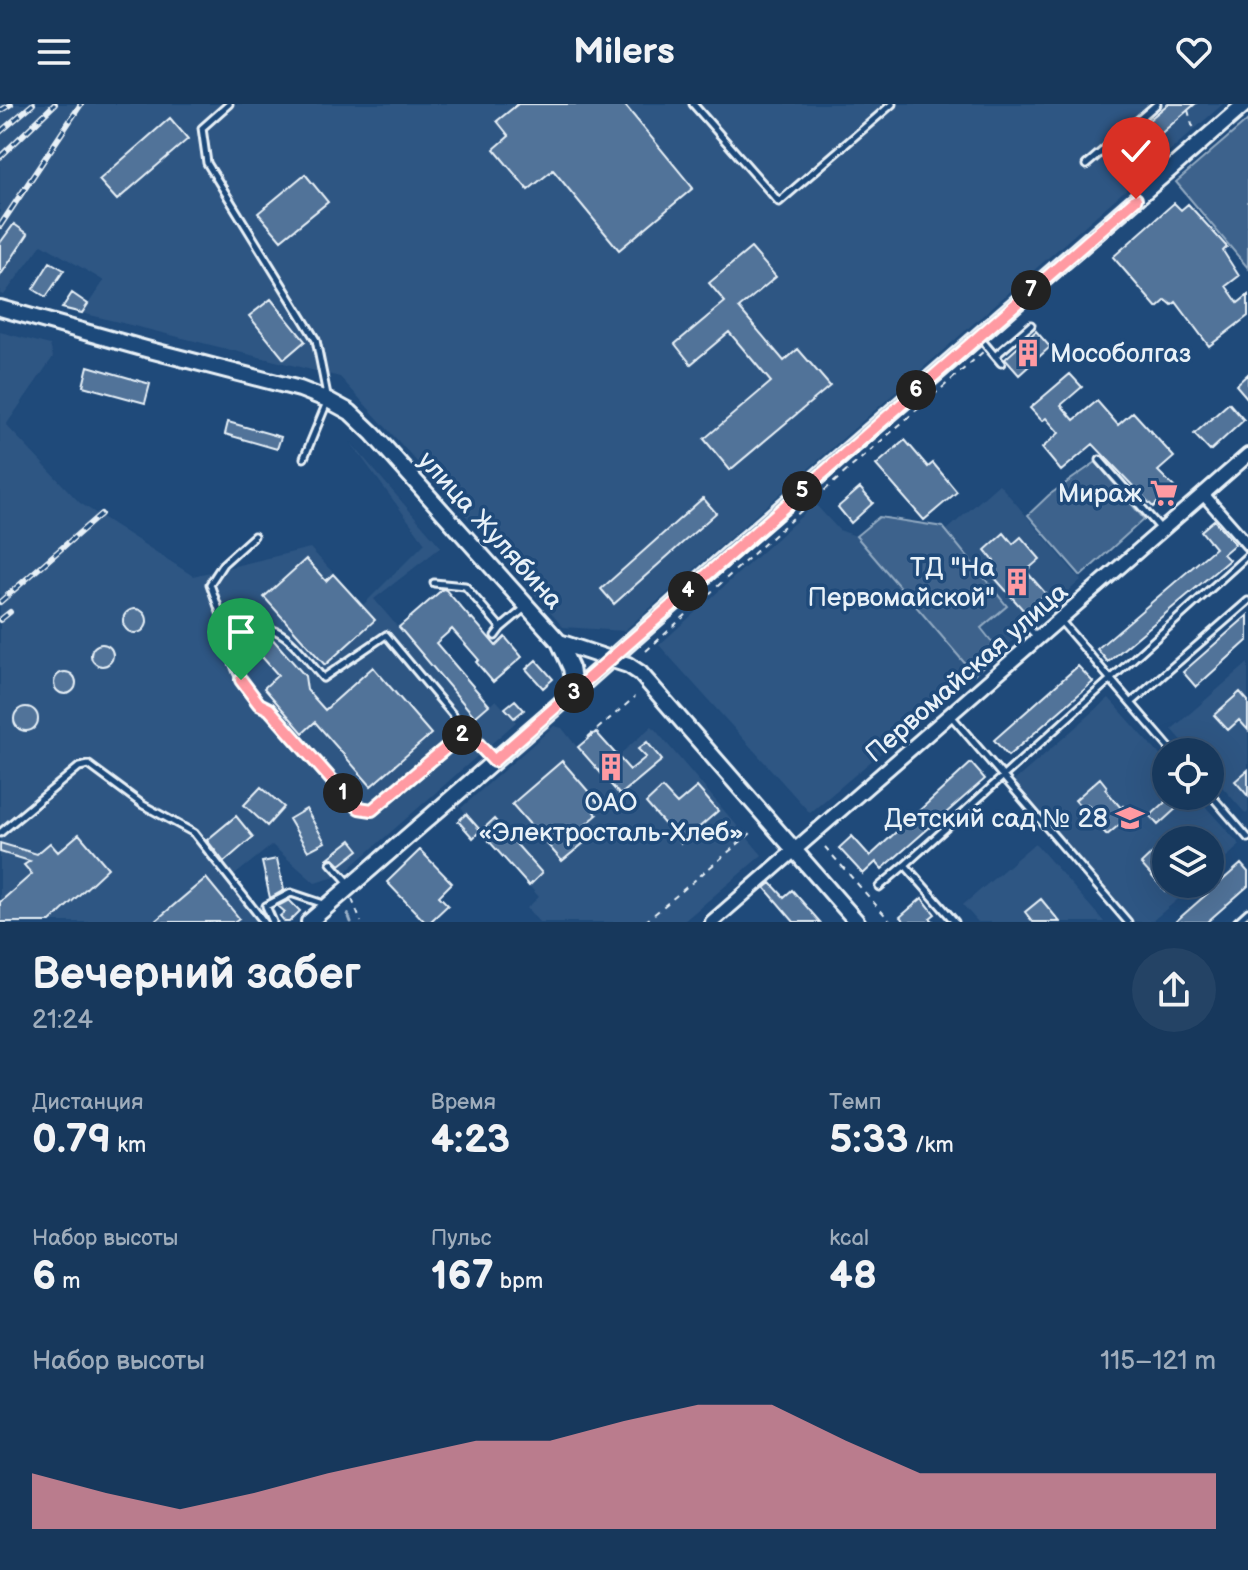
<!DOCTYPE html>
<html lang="ru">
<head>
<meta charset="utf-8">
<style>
	body { margin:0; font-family:"Balsamiq Sans",sans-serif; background:#244365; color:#f1f3f6; height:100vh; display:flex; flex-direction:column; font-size:30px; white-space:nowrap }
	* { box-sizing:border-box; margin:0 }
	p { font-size:26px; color:#9eacbb }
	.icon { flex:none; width:44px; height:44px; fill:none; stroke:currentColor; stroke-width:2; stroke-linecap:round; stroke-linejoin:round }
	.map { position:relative; height:818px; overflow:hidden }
	.sheet { display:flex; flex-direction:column; background:#17385c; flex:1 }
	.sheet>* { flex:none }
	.buttons { position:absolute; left:1152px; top:634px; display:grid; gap:16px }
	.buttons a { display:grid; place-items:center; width:72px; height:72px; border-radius:50%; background:#17385c; box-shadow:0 8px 32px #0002,0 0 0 2px #365272; font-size:40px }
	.pin { position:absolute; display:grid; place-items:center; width:68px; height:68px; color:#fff; margin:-82px -34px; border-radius:50% 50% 50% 0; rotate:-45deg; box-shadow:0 0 8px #0007 }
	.pin .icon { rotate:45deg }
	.km { position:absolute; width:40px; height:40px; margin:-20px; border-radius:50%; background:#222; color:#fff; font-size:22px; line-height:40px; text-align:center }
	.round { display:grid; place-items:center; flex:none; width:84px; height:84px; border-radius:42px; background:#244365 }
	.summary { display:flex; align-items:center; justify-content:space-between; height:136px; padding:0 32px }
	h1 { font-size:44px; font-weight:700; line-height:60px }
	.stats { display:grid; grid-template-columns:repeat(3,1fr); gap:12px; height:136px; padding:8px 32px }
	.stats div { display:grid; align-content:center }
	.stats b { font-size:40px; font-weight:700 }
	.stats small { font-size:22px; font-weight:400 }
	.stats p { font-size:22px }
	.chart { height:224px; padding:16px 32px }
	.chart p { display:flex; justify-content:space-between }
	.chart svg { width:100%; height:144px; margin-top:8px; fill:#ff9aa2; opacity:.7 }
	header { display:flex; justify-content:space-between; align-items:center; height:104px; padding:0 32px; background:#17385c; font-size:36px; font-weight:700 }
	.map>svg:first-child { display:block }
	.built { fill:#2e5683 }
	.green { fill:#3c628c; stroke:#92aac2; stroke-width:2 }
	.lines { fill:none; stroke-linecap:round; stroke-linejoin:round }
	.stream { stroke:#9ab0c7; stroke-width:3 }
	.building { fill:#517399; stroke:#e8f1f8; stroke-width:2 }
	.service-casing { stroke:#e8f1f8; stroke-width:11 }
	.minor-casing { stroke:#e8f1f8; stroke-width:16 }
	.tertiary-casing { stroke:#e8f1f8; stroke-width:18 }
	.secondary-casing { stroke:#e8f1f8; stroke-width:20 }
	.path { stroke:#e8f1f8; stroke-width:2; stroke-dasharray:6 6; stroke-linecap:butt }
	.service { stroke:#1f4a7a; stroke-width:5 }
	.minor { stroke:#1f4a7a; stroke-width:10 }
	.tertiary { stroke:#1f4a7a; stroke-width:12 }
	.secondary { stroke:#1f4a7a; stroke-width:14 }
	.rail-casing { stroke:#e8f1f8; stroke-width:6 }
	.rail { stroke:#1f4a7a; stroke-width:3; stroke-dasharray:9; stroke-linecap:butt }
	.route-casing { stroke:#fff; stroke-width:16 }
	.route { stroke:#ff9aa2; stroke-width:10 }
	.labels { text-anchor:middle; stroke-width:7; stroke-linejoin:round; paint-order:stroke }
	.poi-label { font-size:26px; fill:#e8f1f8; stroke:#1f4a7a; text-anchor:end }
	.street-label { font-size:26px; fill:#e8f1f8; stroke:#1f4a7a }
</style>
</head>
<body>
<header><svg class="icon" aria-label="menu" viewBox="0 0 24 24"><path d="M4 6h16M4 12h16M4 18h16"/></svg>Milers<svg class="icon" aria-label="heart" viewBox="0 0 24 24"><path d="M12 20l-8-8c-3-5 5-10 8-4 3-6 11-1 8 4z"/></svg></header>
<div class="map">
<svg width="1248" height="818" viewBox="0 0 1248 818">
	<rect width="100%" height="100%" fill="#1f4a7a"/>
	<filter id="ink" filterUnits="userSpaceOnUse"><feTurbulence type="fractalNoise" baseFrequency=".0125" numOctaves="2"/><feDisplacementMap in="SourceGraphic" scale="16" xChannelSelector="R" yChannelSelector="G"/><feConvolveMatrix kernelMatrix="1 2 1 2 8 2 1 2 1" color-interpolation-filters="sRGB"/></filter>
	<g filter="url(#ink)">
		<path class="built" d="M 0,0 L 1223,0 L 624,527 L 563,523 L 459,404 L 340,273 L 82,209 L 104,177 L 42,140 L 4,191 L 0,190 Z
			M 0,228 L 50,241 L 53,253 L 6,321 L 80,399 L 193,472 L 310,444 L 363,501 L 425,439 L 351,339 L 441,443 L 374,495 L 475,614 L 496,596 L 516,618 L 342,771 L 315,779 L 272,741 L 226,778 L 258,818 L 0,818 Z
			M 999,380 L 1081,476 L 1000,548 L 980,524 L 1006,501 L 946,427 Z
			M 815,400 L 839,426 L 856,432 L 974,570 L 810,709 L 659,541 Z
			M 1248,559 L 1248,708 L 1246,710 L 1210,669 L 1210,648 L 1192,648 L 1172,625 Z
			M 1109,594 L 1166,658 L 1166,692 L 1196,692 L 1240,741 L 1210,768 L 1210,736 L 1166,736 L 1166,780 L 1196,780 L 1151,818 L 1135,818 L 1013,678 Z
			M 554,622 L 562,624 L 577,643 L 595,627 L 618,652 L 652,622 L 762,751 L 683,818 L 539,818 L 527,804 L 539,793 L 461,704 Z
			M 1035,739 L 1104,818 L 978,818 L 963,801 Z"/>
		<path class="green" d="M 1248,16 L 1248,164 L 1176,78 Z
			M 1096,358 L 1144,415 L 1081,472 L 1028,411 L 1049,391 Z
			M 879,413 L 943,423 L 1007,502 L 981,524 L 1000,548 L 974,570 L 856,432 Z"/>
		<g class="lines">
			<path class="stream" d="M 348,810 L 351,818"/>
		</g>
		<path class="building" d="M 518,0 L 624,0 L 693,84 L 619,146 L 553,66 L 528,86 L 494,45 L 509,32 L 497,17 Z
			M 1168,0 L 1195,0 L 1142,46 L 1130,32 Z
			M 170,14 L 188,35 L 117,96 L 99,76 Z
			M 305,70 L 328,98 L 281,136 L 258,109 Z
			M 1174,99 L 1181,106 L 1188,100 L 1227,143 L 1223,147 L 1239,172 L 1226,182 L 1238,199 L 1248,191 L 1248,212 L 1209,242 L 1176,198 L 1172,201 L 1166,196 L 1157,204 L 1113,153 Z
			M 14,120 L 28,130 L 0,172 L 0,139 Z
			M 751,144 L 776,173 L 739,204 L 784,257 L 798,245 L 830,282 L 730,366 L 704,335 L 771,278 L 729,228 L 691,260 L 675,240 L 725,198 L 709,179 Z
			M 50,158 L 64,166 L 46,193 L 33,185 Z
			M 72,189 L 88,200 L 82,209 L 62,204 Z
			M 271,195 L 305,237 L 284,255 L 249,212 Z
			M 1036,227 L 1050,243 L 1019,271 L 1005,255 Z
			M 88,262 L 150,280 L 145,299 L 83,282 Z
			M 1070,270 L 1082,283 L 1061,301 L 1074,316 L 1097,297 L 1118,321 L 1133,308 L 1174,353 L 1158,367 L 1174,383 L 1153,403 L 1093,340 L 1061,367 L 1042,344 L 1059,329 L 1046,314 L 1042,317 L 1030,304 Z
			M 1248,270 L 1248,295 L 1236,281 Z
			M 1229,299 L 1244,316 L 1210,347 L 1194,330 Z
			M 228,318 L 281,333 L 277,345 L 225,330 Z
			M 905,336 L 928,363 L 933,359 L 957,388 L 924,416 L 876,361 Z
			M 860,384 L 873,399 L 851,419 L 838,403 Z
			M 703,394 L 716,409 L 614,500 L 601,485 Z
			M 1214,416 L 1235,440 L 1223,450 L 1229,456 L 1108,558 L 1097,545 L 1215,444 L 1201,427 Z
			M 1004,429 L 1013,440 L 1021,433 L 1040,455 L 1026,467 L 1046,490 L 1025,508 L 986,464 L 994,457 L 985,446 Z
			M 306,455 L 326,477 L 333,470 L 375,516 L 325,561 L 264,493 Z
			M 443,485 L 446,486 L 471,515 L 472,514 L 496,542 L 505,533 L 522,553 L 493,578 L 476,558 L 479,556 L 452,525 L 436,539 L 489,601 L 475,613 L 399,523 Z
			M123 517a12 12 0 1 1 24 0a12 12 0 1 1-24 0Z
			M 1248,511 L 1248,536 L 1196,583 L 1183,568 Z
			M 270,532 L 305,572 L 307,586 L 325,606 L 373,563 L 431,630 L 371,682 L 315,618 L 303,629 L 264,584 L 278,571 L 255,545 Z
			M91 551a11 11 0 1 1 22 0a11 11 0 1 1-22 0Z
			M 536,556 L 553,575 L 543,584 L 526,565 Z
			M 1078,562 L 1093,578 L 1008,652 L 994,636 Z
			M54 579a11 11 0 1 1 22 0a11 11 0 1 1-22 0Z
			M 1240,588 L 1248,597 L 1248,626 L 1239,616 L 1228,626 L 1214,611 Z
			M 515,596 L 524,606 L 514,614 L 505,604 Z
			M14 615a12 12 0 1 1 24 0a12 12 0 1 1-24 0Z
			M 596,628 L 630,666 L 646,653 L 638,645 L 647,638 L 662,656 L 620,691 L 578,643 Z
			M 562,657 L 601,702 L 594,708 L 597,711 L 582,724 L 590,734 L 562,757 L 512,700 Z
			M 971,659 L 985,675 L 882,765 L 876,758 L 863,770 L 839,744 L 852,732 L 870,752 Z
			M 1248,666 L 1248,692 L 1235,677 Z
			M 1100,674 L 1107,683 L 1105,685 L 1121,704 L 1123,702 L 1131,711 L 1107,731 L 1099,722 L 1103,718 L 1087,700 L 1082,704 L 1075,696 Z
			M 261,683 L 284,703 L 267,722 L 244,701 Z
			M 697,683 L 718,707 L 681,739 L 646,699 L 662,684 L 677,700 Z
			M 1172,692 L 1190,692 L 1158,721 L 1150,712 Z
			M 306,705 L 325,738 L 308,747 L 289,715 Z
			M 466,710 L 481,727 L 494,715 L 542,769 L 529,782 L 480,727 L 473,734 L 458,717 Z
			M 236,712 L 253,733 L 224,758 L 207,736 Z
			M 79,730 L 108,764 L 50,818 L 0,818 L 0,798 L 32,770 L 24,761 L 30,757 L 0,748 L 0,739 L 37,750 L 50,739 L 58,748 Z
			M 351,736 L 359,746 L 340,761 L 333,754 L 328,754 Z
			M 1159,743 L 1166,752 L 1166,788 L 1141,760 Z
			M 420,746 L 452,779 L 439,792 L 448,801 L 430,818 L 425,818 L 387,778 Z
			M 277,755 L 284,786 L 270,794 L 262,758 Z
			M 1241,760 L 1248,768 L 1248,782 L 1207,818 L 1175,818 Z
			M 206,774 L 239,814 L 234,818 L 154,818 Z
			M 771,779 L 784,793 L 792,786 L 820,818 L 794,818 L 765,784 Z
			M 922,794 L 935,810 L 930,814 L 934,818 L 905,818 L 900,813 Z
			M 1041,795 L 1060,818 L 1033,818 L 1025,808 Z
			M 289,796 L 300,807 L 289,818 L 285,818 L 280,812 L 285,808 L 278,802 Z"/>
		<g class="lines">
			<defs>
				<path id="service" d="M 229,0 L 202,24 L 207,59 L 316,236 L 328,296 L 304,354
					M 693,0 L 779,98 L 892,0
					M 1086,61 L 1157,0
					M 979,233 L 1001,259
					M 995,252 L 1031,221
					M 1100,356 L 1160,424
					M 434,479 L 465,482 L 501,524 L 526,503
					M 1059,515 L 1173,648
					M 495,532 L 501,524
					M 1037,533 L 1023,518 L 1049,496
					M 238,534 L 222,514 L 210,480 L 223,460 L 254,432
					M 1131,599 L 1248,497
					M 952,613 L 1128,818
					M 466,627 L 372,706 L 359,704 L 344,690 L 269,605 C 249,593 229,564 231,540 C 274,501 295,543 323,574 L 386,531 L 483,647 L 493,656
					M 1210,690 L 1248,734
					M 0,729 L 79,663 L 89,661 L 143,701 L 194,729 L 264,818
					M 331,759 L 350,780
					M 879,783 L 905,761
					M 273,818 L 266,802 L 291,789 L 324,800
					M 955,818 L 905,761 L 1248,451
					M 1237,818 L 1248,808"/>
				<path id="minor" d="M 1203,390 L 1248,441"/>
				<path id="tertiary" d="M 712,818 L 1248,351"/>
				<path id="secondary" d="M 0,204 L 146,245 L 300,285 L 328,296 L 350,308 L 373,330 L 559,538 L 628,561 L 640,569 L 857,818
					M 559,538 L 571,564 L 575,587
					M 309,818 L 575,587 L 730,449 L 1245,0"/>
			</defs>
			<use href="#service" class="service-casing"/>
			<use href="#minor" class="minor-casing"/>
			<use href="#tertiary" class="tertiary-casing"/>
			<use href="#secondary" class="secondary-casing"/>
			<path class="path" d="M 1188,6 L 1192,21 L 1197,27
				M 646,547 L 793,414 L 983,248
				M 588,633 L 635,593
				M 825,743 L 891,818
				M 352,795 L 361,818
				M 645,818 L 751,729"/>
			<use href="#service" class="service"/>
			<use href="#minor" class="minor"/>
			<use href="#tertiary" class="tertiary"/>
			<use href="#secondary" class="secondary"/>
			<defs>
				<path id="rail" d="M 0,7 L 11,0
					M 0,28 L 33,0
					M 0,53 L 55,0
					M 0,122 L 81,0
					M 0,498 L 101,410
					M 0,516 L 10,508"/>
			</defs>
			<use href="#rail" class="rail-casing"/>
			<use href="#rail" class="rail"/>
		</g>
	</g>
	<g class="lines" filter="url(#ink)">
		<defs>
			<path id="route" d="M 241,576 L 259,600 L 269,605 L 344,690 L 359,704 L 372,706 L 466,627 L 494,657 L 1136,95"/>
		</defs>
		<use href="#route" class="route-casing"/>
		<use href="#route" class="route"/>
	</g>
	<defs>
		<symbol id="building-bare" viewBox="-9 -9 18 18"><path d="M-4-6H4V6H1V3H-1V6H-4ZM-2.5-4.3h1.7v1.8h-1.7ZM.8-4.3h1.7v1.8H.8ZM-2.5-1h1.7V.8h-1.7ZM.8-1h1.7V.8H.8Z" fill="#ff9aa2" stroke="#1f4a7a" stroke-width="2.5" paint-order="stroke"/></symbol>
		<symbol id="supermarket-bare" viewBox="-9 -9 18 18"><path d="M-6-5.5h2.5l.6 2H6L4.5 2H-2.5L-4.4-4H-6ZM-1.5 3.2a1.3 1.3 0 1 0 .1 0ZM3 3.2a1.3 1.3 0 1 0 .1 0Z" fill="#ff9aa2" stroke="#1f4a7a" stroke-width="2.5" paint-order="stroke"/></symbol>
		<symbol id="school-bare" viewBox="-9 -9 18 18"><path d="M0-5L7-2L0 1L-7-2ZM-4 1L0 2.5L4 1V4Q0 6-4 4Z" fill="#ff9aa2" stroke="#1f4a7a" stroke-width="2.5" paint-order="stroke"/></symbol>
	</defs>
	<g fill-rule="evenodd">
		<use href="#building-bare" x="1008" y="229" width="40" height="40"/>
		<use href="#supermarket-bare" x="1144" y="369" width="40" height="40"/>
		<use href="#building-bare" x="997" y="458" width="40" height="40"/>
		<use href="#building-bare" x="591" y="643" width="40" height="40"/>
		<use href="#school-bare" x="1110" y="694" width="40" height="40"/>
	</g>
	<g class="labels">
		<g class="poi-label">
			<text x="1050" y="258" text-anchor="start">Мособолгаз</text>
			<text x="1142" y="398">Мираж</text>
			<text x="995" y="472">ТД "На<tspan x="995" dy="30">Первомайской"</tspan></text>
			<text x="611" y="707" text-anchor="middle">ОАО<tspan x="611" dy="30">«Электросталь-Хлеб»</tspan></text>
			<text x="1108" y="723">Детский сад № 28</text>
		</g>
		<g class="street-label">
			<text transform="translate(491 426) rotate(48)" y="9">улица Жулябина</text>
			<text transform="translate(966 568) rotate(-41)" y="9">Первомайская улица</text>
		</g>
	</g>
</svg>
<div class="buttons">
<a><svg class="icon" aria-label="locate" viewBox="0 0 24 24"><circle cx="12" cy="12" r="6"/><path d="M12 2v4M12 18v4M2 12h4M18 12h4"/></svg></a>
<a><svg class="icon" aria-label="layers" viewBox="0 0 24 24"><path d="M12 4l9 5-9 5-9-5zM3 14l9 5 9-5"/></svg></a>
</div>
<div class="pin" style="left:241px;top:576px;background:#1e9e55"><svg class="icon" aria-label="arrive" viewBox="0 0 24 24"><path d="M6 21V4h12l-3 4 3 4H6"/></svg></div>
<div class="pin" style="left:1136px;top:95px;background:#d93025"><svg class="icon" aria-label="check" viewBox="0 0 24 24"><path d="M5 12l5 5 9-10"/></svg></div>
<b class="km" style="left:343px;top:689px">1</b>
<b class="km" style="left:462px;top:631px">2</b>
<b class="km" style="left:574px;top:589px">3</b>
<b class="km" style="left:688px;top:487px">4</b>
<b class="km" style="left:802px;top:387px">5</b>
<b class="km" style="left:916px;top:286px">6</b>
<b class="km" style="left:1031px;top:186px">7</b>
</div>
<section class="sheet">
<div class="summary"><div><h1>Вечерний забег</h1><p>21:24</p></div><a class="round"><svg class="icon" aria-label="share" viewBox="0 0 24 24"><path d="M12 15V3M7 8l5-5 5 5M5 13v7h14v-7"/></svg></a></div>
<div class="stats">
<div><p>Дистанция</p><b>0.79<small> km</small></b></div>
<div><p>Время</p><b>4:23</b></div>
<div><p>Темп</p><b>5:33<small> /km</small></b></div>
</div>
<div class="stats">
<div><p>Набор высоты</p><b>6<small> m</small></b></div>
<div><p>Пульс</p><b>167<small> bpm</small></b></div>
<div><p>kcal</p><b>48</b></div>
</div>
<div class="chart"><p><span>Набор высоты</span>115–121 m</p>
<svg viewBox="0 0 160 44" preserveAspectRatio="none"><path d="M0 44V27L10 33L20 38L30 33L40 27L50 22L60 17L70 17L80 11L90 6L100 6L110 17L120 27L130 27L140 27L150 27L160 27V44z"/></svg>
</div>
</section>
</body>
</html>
